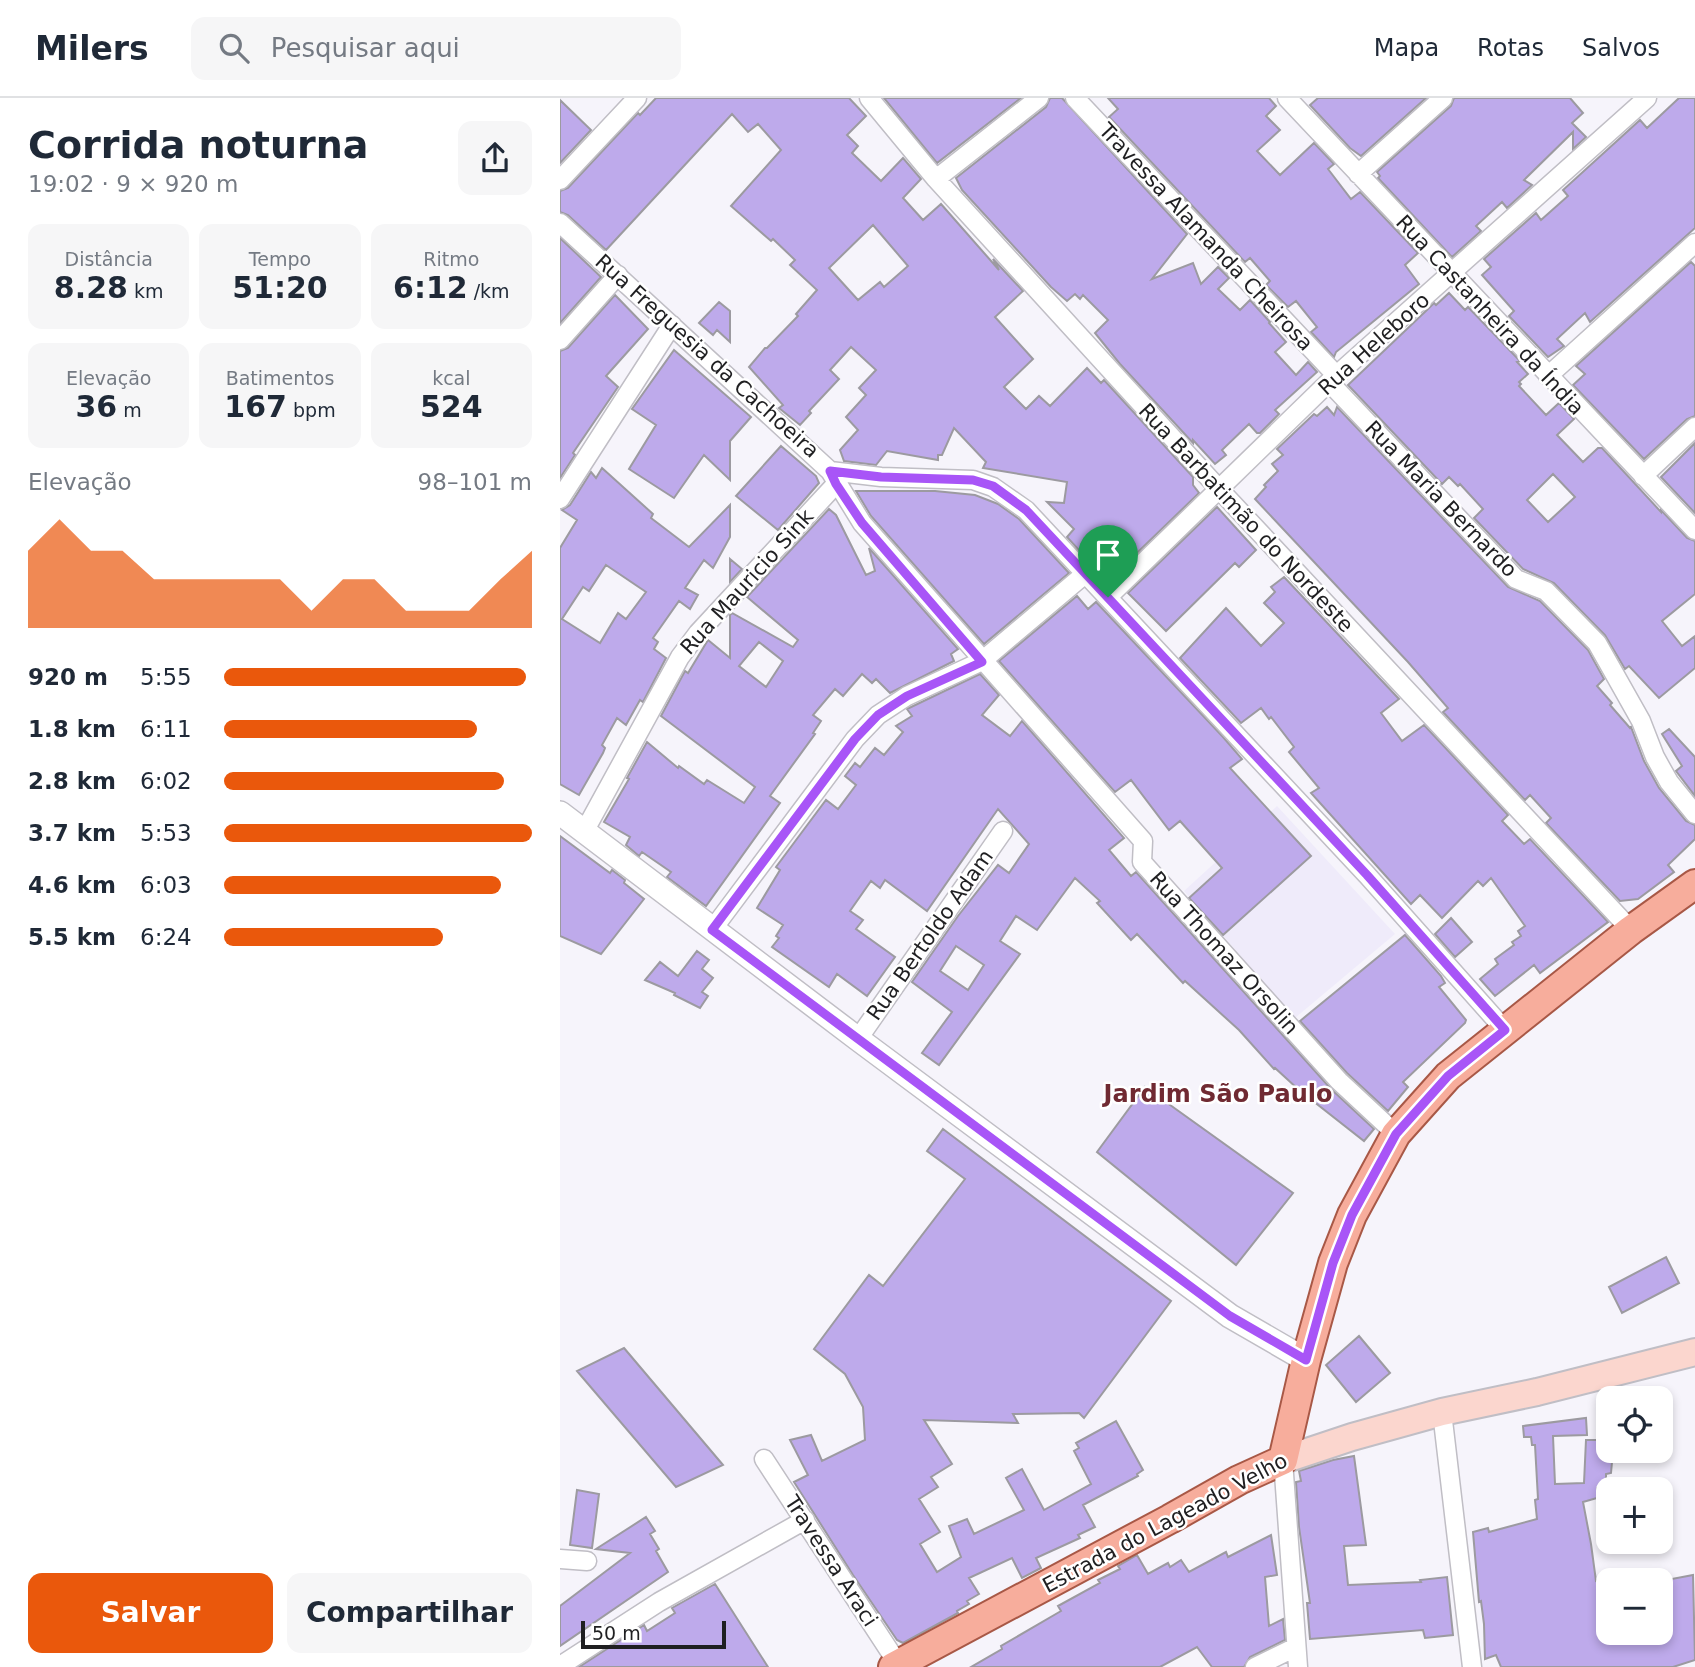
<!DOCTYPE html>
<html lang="pt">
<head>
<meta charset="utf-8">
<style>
	body { margin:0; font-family:"DejaVu Sans",sans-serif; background:#f6f6f7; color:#1f2937; height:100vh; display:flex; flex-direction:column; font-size:26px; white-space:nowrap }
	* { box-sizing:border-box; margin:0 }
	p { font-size:23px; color:#747a83 }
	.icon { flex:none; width:38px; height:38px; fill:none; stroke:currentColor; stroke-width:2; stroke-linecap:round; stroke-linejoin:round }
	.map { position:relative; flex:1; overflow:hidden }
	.panel { display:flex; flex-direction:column; background:#fff; width:560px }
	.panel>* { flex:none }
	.fabs { position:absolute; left:1036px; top:1288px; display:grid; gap:14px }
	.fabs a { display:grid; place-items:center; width:77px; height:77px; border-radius:14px; background:#fff; box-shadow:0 4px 10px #0003; font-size:35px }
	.scale { position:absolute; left:21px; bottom:18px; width:145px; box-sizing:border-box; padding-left:7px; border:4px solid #1f1f21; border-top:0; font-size:19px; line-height:24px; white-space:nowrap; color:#1f1f21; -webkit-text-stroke:5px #fff; paint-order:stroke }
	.pin { position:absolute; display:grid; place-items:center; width:60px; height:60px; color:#fff; margin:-72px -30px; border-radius:50% 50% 50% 0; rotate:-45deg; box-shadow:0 0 7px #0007 }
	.pin .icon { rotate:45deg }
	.round { display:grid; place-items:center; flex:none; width:74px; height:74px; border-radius:14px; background:#f6f6f7 }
	.headline { display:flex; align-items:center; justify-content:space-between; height:119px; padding:0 28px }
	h1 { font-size:38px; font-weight:600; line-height:52px }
	.stats { display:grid; grid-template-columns:repeat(3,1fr); gap:10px; height:119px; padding:7px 28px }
	.stats div { display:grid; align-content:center; border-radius:14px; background:#f6f6f7; text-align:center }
	.stats b { font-size:30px; font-weight:600 }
	.stats small { font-size:19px; font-weight:400 }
	.stats p { font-size:19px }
	.chart { height:196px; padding:14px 28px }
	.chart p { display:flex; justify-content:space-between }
	.chart svg { width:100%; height:126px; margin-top:7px; fill:#ea580c; opacity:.7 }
	.primary-button { display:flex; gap:14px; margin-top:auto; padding:14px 28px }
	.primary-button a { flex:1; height:80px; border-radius:14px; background:#ea580c; color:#fff; font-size:28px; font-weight:600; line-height:80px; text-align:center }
	.primary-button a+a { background:#f6f6f7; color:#1f2937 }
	ul { padding:0 28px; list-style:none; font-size:23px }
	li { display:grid; grid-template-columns:112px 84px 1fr; align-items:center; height:52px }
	li i { height:18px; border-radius:9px; background:#ea580c }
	header { display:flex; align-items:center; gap:42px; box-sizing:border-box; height:98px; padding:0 35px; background:#fff; border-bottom:2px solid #e0e1e3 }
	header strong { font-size:33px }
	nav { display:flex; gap:38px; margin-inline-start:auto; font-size:24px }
	.search { width:490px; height:63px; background:#f6f6f7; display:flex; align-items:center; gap:18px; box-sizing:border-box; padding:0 24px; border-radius:14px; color:#747a83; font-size:26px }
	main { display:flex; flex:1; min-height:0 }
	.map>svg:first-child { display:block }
	.built { fill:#efebfa }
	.building { fill:#beaaeb; stroke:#9c9aa0; stroke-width:2; fill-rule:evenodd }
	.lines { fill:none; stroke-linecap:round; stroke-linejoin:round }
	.minor-casing { stroke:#c0bec5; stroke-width:21 }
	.tertiary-casing { stroke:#c0bec5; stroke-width:26 }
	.secondary-casing { stroke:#c0bec5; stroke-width:30 }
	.primary-casing { stroke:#a85846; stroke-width:32 }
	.minor { stroke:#fff; stroke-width:18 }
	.tertiary { stroke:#fff; stroke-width:23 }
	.secondary { stroke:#fbd6ce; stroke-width:26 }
	.primary { stroke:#f7ad9c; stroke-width:28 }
	.route-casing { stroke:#fff; stroke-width:14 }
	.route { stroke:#a855f7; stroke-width:9 }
	.labels { text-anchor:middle; stroke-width:5; stroke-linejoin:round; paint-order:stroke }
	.street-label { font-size:21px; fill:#1f1f21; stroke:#fff }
	.quarter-label { font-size:24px; font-weight:bold; fill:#702a32; stroke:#fff }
</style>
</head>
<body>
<header>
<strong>Milers</strong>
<div class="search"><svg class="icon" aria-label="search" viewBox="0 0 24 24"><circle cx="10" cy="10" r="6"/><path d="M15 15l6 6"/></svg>Pesquisar aqui</div>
<nav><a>Mapa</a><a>Rotas</a><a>Salvos</a></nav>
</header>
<main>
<section class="panel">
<div class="headline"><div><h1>Corrida noturna</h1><p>19:02 · 9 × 920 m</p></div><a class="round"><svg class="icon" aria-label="share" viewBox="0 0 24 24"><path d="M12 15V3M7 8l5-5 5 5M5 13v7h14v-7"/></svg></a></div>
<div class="stats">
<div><p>Distância</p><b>8.28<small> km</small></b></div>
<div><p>Tempo</p><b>51:20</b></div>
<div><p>Ritmo</p><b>6:12<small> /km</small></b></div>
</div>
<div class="stats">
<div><p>Elevação</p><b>36<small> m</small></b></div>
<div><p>Batimentos</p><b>167<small> bpm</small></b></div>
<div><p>kcal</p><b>524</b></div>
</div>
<div class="chart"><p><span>Elevação</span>98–101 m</p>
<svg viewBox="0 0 160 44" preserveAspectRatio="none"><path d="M0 44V17L10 6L20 17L30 17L40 27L50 27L60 27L70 27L80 27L90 38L100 27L110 27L120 38L130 38L140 38L150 27L160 17V44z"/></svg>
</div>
<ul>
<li><b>920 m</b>5:55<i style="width:98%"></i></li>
<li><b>1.8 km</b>6:11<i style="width:82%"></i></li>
<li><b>2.8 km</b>6:02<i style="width:91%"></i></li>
<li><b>3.7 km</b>5:53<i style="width:100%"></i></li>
<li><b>4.6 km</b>6:03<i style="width:90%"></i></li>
<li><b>5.5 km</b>6:24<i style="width:71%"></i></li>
</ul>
<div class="primary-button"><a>Salvar</a><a>Compartilhar</a></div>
</section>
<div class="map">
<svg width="1135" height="1569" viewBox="0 0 1135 1569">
	<rect width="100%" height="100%" fill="#f6f4fb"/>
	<path class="built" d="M 717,708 L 835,836 L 735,920 L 624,793 Z"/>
	<path class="building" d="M 96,0 L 289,0 L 306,18 L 287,37 L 298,48 L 292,55 L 321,83 L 343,60 L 361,81 L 343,100 L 363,122 L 381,106 L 439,172 L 433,161 L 463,193 L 435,219 L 473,261 L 444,289 L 466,311 L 479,298 L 490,308 L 527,270 L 541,285 L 544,282 L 633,379 L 633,387 L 639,395 L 552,479 L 532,459 L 527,461 L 507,439 L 514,431 L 487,404 L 504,405 L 507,384 L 423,370 L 426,364 L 394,330 L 382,357 L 378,357 L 378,362 L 327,353 L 316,367 L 284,363 L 280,352 L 298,332 L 286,319 L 306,297 L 299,290 L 316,272 L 291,249 L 270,272 L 279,281 L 249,313 L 251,315 L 240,327 L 219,310 L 223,307 L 189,269 L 205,250 L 207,250 L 238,218 L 236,216 L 257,192 L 230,167 L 235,162 L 213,141 L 211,143 L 171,108 L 221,52 L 198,26 L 188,34 L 172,16 L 46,152 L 8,117 L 0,114 L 0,93 L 8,90 L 78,15 L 80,17 ZM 313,127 L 348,168 L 324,189 L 320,184 L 298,202 L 269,170 Z
		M 324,0 L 461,0 L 377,65 Z
		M 490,0 L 502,0 L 627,136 L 592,181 L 633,165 L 641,186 L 658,169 L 669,180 L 658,191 L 680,212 L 690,202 L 710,224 L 709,225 L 726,244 L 715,254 L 736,277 L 748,264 L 757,274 L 715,312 L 719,316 L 700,335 L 697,335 L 689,326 L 662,352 L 666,357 L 655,366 L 633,342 L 633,345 L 560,266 L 535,235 L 548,222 L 523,197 L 520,201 L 515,196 L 507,203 L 491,189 L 402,92 L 396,80 L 486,9 Z
		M 548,0 L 709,0 L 716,8 L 706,18 L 720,32 L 697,53 L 720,77 L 754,45 L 774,66 L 768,71 L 791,101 L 800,94 L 858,155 L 845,167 L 859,186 L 776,254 L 774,259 L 751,234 L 757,229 L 736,203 L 728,209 L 706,187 L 710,183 L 690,160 L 685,164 L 549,19 L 558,11 Z
		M 758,0 L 866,0 L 801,58 L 790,50 L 750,7 Z
		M 894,0 L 1010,0 L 1023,15 L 1012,25 L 1026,39 L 1013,51 L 1013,34 L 964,82 L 972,87 L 947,110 L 942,104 L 916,128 L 921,133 L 892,159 L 818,80 L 820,78 L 817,74 L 891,8 Z
		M 1119,0 L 1135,0 L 1135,130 L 1030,224 L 1025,215 L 997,241 L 1004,248 L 988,259 L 949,218 L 954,213 L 922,177 L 931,169 L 924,161 L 976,115 L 981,122 L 1008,98 L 1003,92 L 1080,22 L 1087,30 Z
		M 0,2 L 31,32 L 0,65 Z
		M 0,140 L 41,179 L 0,225 Z
		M 1131,164 L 1135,168 L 1135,318 L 1127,321 L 1084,361 L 1013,287 L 1025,276 L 1016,268 Z
		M 889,195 L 905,212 L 908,209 L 960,263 L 957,264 L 968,276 L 959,284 L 961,286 L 959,288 L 986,317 L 999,305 L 1014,321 L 997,337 L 1023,364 L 1038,350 L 1042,350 L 1101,414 L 1101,412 L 1127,440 L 1135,443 L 1135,496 L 1102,523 L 1122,548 L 1135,538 L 1135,570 L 1099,600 L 1069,568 L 1065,571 L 1045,537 L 994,485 L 963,471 L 914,420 L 923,411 L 900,386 L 898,388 L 889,379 L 882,386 L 788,287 L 868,211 L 874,205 L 876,207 ZM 993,376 L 1015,399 L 988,424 L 967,402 Z
		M 55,197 L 88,231 L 46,278 L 58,289 L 13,355 L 15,357 L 0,380 L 0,253 L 8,250 Z
		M 159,204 L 170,213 L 170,244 L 157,232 L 153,237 L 139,225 Z
		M 114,252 L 191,319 L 170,343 L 170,382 L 144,357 L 114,400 L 69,371 L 96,327 L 72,311 Z
		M 767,309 L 774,317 L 777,309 L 948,489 L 980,503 L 1028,552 L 1044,581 L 1037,588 L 1052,605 L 1050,607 L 1070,630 L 1071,629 L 1084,663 L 1099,690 L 1126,723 L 1135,727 L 1135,741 L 1108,767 L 1114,774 L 1078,801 L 1060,803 L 986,725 L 991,720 L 970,697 L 965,702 L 883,614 L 888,610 L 848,564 L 695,401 L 706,389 L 704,387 L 718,373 L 712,366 L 723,357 L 717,351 L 754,316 L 757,318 Z
		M 1135,345 L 1135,415 L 1101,379 Z
		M 221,348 L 256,378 L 259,385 L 218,432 L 176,398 Z
		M 42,370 L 93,416 L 91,420 L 129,449 L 170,407 L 170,439 L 153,470 L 144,462 L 125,490 L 138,497 L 130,511 L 119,503 L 93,540 L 98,544 L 94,551 L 106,560 L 83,604 L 80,602 L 66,627 L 57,620 L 42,647 L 45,650 L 43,655 L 19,697 L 0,686 L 0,450 L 17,422 L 2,412 L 10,407 L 31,374 L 36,380 ZM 46,467 L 86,494 L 66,521 L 58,515 L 40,545 L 2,521 L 23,489 L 29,493 Z
		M 296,393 L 375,393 L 415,397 L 438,406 L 459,421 L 509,475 L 424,546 L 311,418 Z
		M 657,409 L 696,452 L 679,469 L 675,465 L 606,533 L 568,495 Z
		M 269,411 L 276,417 L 306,477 L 315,473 L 309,450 L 398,551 L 391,556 L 394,563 L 330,595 L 316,581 L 312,585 L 302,576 L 283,598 L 275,591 L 253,617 L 261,623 L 253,635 L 255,636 L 210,698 L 220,705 L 146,808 L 107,779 L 111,774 L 82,754 L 79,758 L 66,747 L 70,739 L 44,724 L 69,681 L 67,680 L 87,644 L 118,670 L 119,668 L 144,686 L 147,682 L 184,705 L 195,689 L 101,618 L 125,573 L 128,575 L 148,542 L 170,560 L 170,517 L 172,515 L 233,549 L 238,542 L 187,499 ZM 199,544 L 223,563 L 206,589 L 179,568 Z
		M 170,461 L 182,471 L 170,484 Z
		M 724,479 L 839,601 L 821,615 L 842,643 L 864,627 L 948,717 L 942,723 L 964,746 L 970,741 L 1048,824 L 980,875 L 974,867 L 935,898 L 920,881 L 938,866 L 935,861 L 954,847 L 952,844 L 961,838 L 958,833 L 965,828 L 931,780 L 923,788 L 918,783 L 882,820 L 860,797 L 851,806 L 751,695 L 759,690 L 729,654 L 734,649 L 711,619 L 709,621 L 701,610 L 681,625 L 620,560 L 666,510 L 701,548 L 724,525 L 704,505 L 715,494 L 711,489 Z
		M 517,498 L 528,511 L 536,504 L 663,639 L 682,661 L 670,670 L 751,758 L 663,837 L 629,800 L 662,770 L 620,723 L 609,732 L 571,682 L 555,694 L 439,563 Z
		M 420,576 L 439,597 L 422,617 L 450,638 L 462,623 L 564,740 L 549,752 L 571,778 L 576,774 L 771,991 L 814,1031 L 804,1043 L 739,992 L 715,970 L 714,971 L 679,932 L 625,883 L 623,885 L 577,836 L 571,842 L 537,805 L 540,803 L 515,780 L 477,832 L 456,818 L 440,843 L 460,856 L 379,967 L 362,955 L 392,914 L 352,884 L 398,818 L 438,767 L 449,775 L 469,746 L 438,711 L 367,813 L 325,782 L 320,790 L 311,783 L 290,813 L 303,822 L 296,831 L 335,859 L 307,898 L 277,876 L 269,889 L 212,849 L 219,840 L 216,838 L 223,827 L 197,810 L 220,772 L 216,769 L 248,726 L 266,702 L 278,711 L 296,687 L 285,678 L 295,665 L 300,669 L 315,650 L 324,657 L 343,634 L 336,628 L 352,618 L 347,611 ZM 396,848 L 424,867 L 408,892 L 380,873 Z
		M 1109,631 L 1135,659 L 1135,698 L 1116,673 L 1122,668 L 1102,636 Z
		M 0,738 L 50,775 L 52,772 L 65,782 L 64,785 L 84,801 L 41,856 L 0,838 Z
		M 891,820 L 912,844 L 895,859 L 875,836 Z
		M 845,837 L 881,878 L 885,885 L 879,889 L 906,922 L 905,925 L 843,984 L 848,989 L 828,1013 L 787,975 L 740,923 Z
		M 137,853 L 149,862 L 142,871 L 153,880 L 142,894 L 148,898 L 140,910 L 114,897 L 115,895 L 85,882 L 100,864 L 118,878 Z
		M 585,989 L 733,1095 L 676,1167 L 537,1054 Z
		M 383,1031 L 611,1203 L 524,1320 L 519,1315 L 453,1316 L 458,1325 L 364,1322 L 392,1366 L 371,1379 L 378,1389 L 359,1401 L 380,1434 L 360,1446 L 377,1474 L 401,1459 L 389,1428 L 407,1421 L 414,1436 L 464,1412 L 446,1380 L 462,1371 L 484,1412 L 531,1386 L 514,1353 L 519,1350 L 516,1345 L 556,1323 L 583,1372 L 577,1376 L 578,1378 L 523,1407 L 535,1429 L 518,1437 L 520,1440 L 476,1460 L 481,1470 L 462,1480 L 452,1460 L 409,1480 L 419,1496 L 407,1503 L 409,1506 L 397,1513 L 398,1515 L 343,1545 L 337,1542 L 293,1477 L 234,1384 L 248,1377 L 230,1342 L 251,1337 L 262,1363 L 305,1342 L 303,1309 L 285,1276 L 254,1251 L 309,1177 L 323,1188 L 405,1081 L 367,1053 Z
		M 1106,1159 L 1119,1185 L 1062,1215 L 1049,1189 Z
		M 799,1238 L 830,1275 L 796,1304 L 766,1267 Z
		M 64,1250 L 163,1367 L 116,1389 L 17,1273 Z
		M 1026,1320 L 1027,1337 L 993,1338 L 995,1386 L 1024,1385 L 1026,1342 L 1048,1342 L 1048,1353 L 1053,1353 L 1051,1375 L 1046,1376 L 1046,1390 L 1037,1390 L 1037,1400 L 1023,1404 L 1031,1446 L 1036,1483 L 1048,1480 L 1048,1535 L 1101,1535 L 1101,1483 L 1133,1477 L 1135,1562 L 1113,1569 L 941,1569 L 936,1557 L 925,1561 L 924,1526 L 921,1503 L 919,1504 L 913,1434 L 928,1430 L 929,1434 L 977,1421 L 975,1402 L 978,1401 L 975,1347 L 972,1347 L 971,1339 L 964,1339 L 963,1328 Z
		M 794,1358 L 806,1447 L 784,1448 L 788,1487 L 861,1484 L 860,1482 L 887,1479 L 893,1537 L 865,1540 L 863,1532 L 750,1541 L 747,1505 L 750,1505 L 739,1429 L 736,1384 L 741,1383 L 739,1373 L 773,1362 Z
		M 17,1392 L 39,1396 L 32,1450 L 10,1447 Z
		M 86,1419 L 95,1433 L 90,1436 L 99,1451 L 96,1453 L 108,1474 L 0,1548 L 0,1508 L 70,1455 L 36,1451 Z
		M 711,1437 L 717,1477 L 705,1479 L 709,1528 L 723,1521 L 725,1542 L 690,1559 L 684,1569 L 652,1569 L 637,1549 L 600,1569 L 411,1569 L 442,1551 L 441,1548 L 501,1513 L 498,1508 L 540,1485 L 538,1482 L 560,1471 L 558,1468 L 577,1457 L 588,1476 L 608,1465 L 610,1469 L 621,1462 L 629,1474 L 666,1454 L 668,1459 Z
		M 155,1486 L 208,1569 L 19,1569 L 84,1527 L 87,1533 L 115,1515 L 112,1510 Z"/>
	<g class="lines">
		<defs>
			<path id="minor" d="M 309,0 L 376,81 L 659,391 L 1071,832
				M 515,0 L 777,278
				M 727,0 L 1135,432
				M 798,76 L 883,0
				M 376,81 L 479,0
				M 0,82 L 77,0
				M 0,125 L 270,373 L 321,379 L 413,382 L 433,389 L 466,412 L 807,777 L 945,932
				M 0,242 L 58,177
				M 988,278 L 1135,145
				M 769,284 L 956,481 L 986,493 L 1037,545 L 1081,623 L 1095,659 L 1109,684 L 1135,716
				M 270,373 L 302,425 L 583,743 L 582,764 L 779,983 L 836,1036
				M 1083,378 L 1135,329
				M 0,401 L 112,227
				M 548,499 L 769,284 L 1087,0
				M 24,734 L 120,559 L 138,535 L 276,386
				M 152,832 L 295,641 L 318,617 L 347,598 L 422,563 L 525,476
				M 298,941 L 443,733
				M 882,1314 L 912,1569
				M 204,1361 L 340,1569
				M 723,1362 L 738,1569
				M 0,1461 L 27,1463
				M 0,1568 L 99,1504 L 245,1422
				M 695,1569 L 736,1549"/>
			<path id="tertiary" d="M 0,715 L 298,941 L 670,1218 L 746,1262"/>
			<path id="secondary" d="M 723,1362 L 792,1339 L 882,1314 L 977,1294 L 1135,1254"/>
			<path id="primary" d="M 333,1569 L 610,1421 L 679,1382 L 723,1362 L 746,1262 L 773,1165 L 792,1117 L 836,1036 L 888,978 L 1071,832 L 1135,786"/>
		</defs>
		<use href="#minor" class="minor-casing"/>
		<use href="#tertiary" class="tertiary-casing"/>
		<use href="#secondary" class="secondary-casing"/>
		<use href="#primary" class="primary-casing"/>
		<use href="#minor" class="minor"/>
		<use href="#tertiary" class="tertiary"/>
		<use href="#secondary" class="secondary"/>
		<use href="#primary" class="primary"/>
	</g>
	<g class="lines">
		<defs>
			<path id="route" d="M 270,373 L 321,379 L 413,382 L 433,388 L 466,412 L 807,777 L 945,932 L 888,978 L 836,1036 L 792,1117 L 773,1165 L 746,1262 L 670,1218 L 152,832 L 295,641 L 318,617 L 347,598 L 422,564 L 302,425 L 276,386 Z"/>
		</defs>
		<use href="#route" class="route-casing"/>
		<use href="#route" class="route"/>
	</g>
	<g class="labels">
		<g class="street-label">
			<text transform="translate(646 139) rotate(47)" y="7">Travessa Alamanda Cheirosa</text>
			<text transform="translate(930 217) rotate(47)" y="7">Rua Castanheira da Índia</text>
			<text transform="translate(814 246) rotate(-42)" y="7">Rua Heleboro</text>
			<text transform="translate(147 258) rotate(42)" y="7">Rua Freguesia da Cachoeira</text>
			<text transform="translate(881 401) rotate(46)" y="7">Rua Maria Bernardo</text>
			<text transform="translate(686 420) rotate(47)" y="7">Rua Barbatimão do Nordeste</text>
			<text transform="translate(187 484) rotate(-48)" y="7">Rua Mauricio Sink</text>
			<text transform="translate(370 837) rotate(-55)" y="7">Rua Bertoldo Adam</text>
			<text transform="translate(664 855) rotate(48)" y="7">Rua Thomaz Orsolin</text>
			<text transform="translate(605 1425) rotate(-28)" y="7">Estrada do Lageado Velho</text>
			<text transform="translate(271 1463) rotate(57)" y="7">Travessa Araci</text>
		</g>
		<g class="quarter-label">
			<text x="658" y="1004">Jardim São Paulo</text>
		</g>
	</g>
</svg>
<div class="fabs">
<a><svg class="icon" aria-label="locate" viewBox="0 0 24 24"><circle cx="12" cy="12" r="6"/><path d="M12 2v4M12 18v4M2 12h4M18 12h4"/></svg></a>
<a>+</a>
<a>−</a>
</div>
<div class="scale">50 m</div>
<div class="pin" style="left:548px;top:499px;background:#1e9e55"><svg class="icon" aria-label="arrive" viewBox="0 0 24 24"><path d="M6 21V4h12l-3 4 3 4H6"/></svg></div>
</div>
</main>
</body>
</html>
